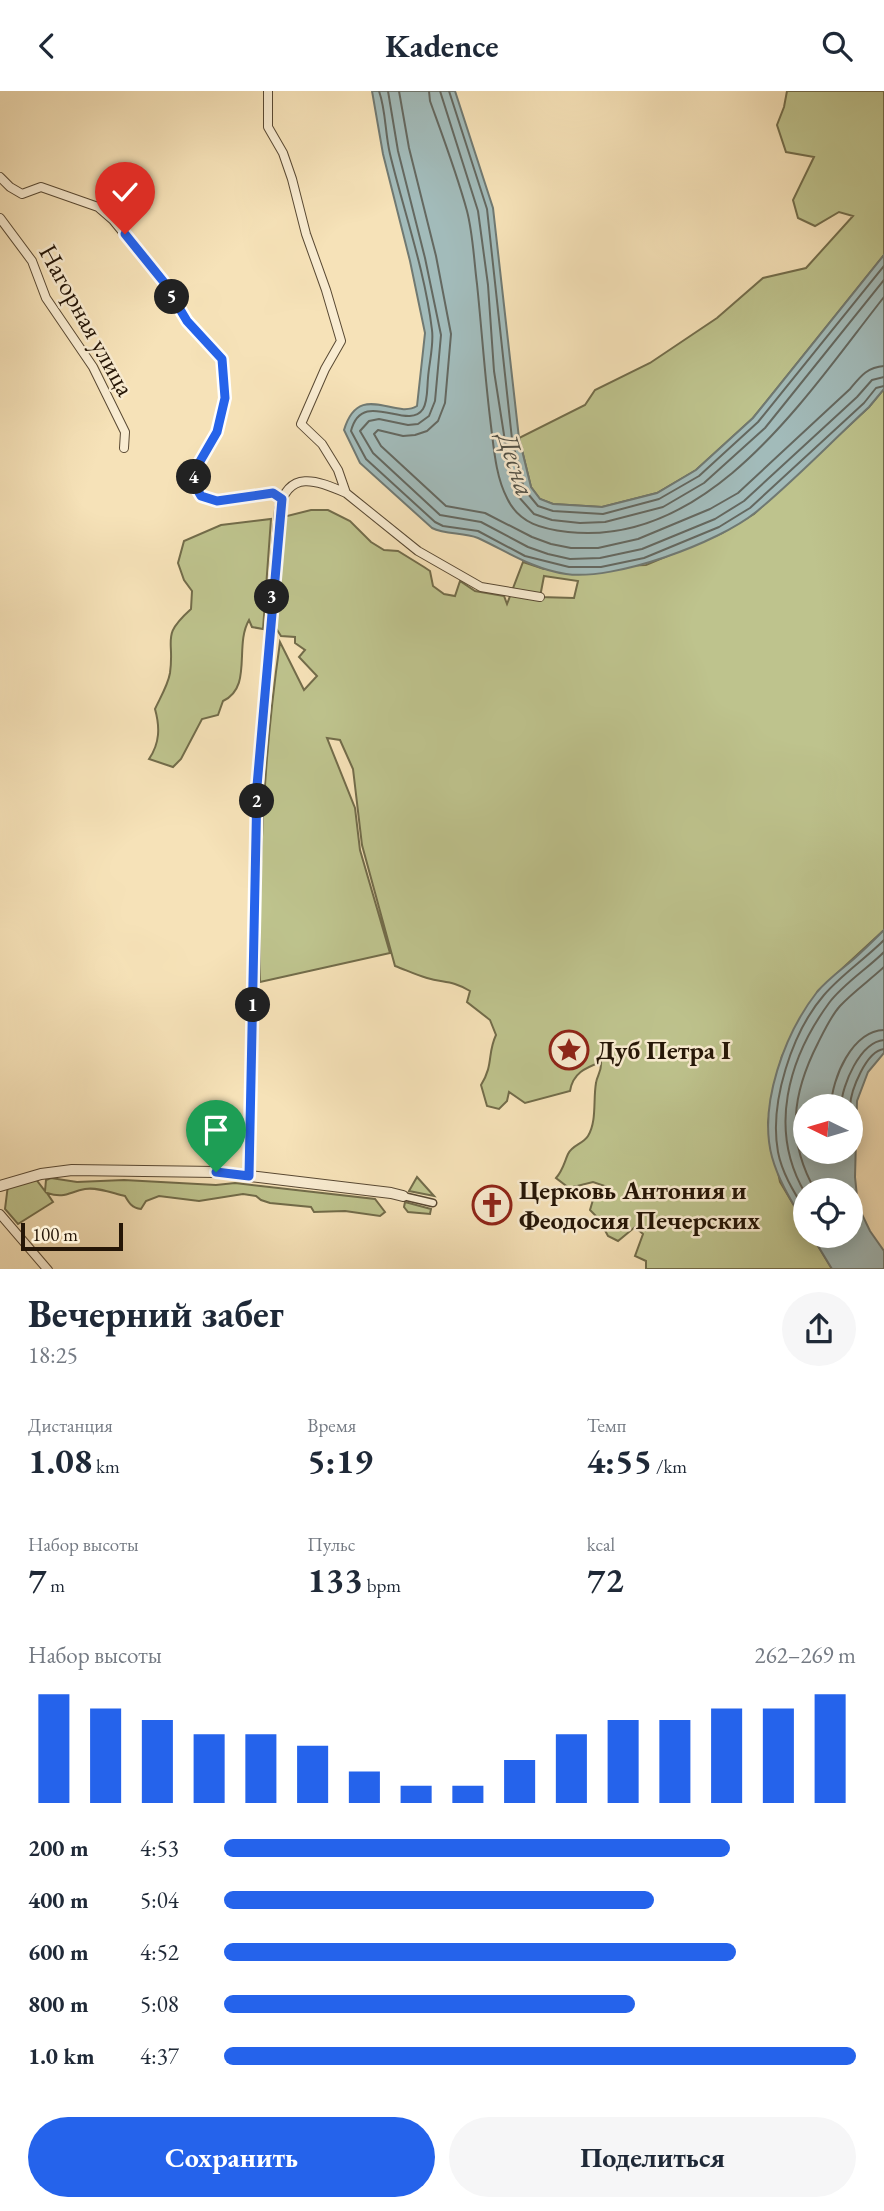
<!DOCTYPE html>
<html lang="ru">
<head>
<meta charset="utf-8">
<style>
	body { margin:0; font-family:"EB Garamond",serif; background:#f6f6f7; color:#1f2937; height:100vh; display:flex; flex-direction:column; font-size:26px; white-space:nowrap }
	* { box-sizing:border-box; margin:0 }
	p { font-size:23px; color:#747a83 }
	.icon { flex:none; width:38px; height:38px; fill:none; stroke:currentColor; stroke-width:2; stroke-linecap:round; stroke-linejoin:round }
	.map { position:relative; height:1178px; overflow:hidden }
	.details { display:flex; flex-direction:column; background:#fff; flex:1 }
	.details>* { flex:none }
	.needle { width:46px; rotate:275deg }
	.fabs { position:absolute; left:793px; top:1003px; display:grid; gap:14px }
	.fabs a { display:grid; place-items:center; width:70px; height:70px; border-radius:50%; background:#fff; box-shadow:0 4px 18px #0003; font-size:35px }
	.scale { position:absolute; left:21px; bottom:18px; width:102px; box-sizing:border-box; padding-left:7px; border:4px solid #251607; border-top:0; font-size:19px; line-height:24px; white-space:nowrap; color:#251607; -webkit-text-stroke:5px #f9ecd1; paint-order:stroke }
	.pin { position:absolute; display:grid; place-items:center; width:60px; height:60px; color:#fff; margin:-72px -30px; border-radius:50% 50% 50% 0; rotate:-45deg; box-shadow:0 0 7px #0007 }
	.pin .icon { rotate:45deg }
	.km { position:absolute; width:35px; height:35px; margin:-18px; border-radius:50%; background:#222; color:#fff; font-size:19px; line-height:35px; text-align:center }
	.round { display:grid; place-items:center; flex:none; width:74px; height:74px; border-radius:37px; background:#f6f6f7 }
	.head { display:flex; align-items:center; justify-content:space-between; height:119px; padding:0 28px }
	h1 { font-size:38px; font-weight:700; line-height:52px }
	.stats { display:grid; grid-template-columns:repeat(3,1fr); gap:10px; height:119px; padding:7px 28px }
	.stats div { display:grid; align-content:center }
	.stats b { font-size:35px; font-weight:700 }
	.stats small { font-size:19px; font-weight:400 }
	.stats p { font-size:19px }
	.chart { height:196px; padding:14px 28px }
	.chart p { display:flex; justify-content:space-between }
	.chart svg { width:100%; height:126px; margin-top:7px; stroke:#2563eb; stroke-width:6 }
	.primary-button { display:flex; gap:14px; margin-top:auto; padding:14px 28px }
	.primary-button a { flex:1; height:80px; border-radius:42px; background:#2563eb; color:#fff; font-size:28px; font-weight:700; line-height:80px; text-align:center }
	.primary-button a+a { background:#f6f6f7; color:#1f2937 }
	ul { padding:0 28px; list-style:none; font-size:23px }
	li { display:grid; grid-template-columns:112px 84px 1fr; align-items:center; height:52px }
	li i { height:18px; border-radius:9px; background:#2563eb }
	header { display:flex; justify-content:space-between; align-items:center; height:91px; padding:0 28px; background:#fff; font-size:32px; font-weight:700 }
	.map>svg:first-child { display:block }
	.green { fill:#bec38d; stroke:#726c4a; stroke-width:2; fill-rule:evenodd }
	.water { fill:#a2bbba; stroke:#707972; stroke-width:2; fill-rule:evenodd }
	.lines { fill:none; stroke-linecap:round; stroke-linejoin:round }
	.shore { stroke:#646860; stroke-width:2 }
	.pedestrian-casing { stroke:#594933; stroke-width:9 }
	.minor-casing { stroke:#594933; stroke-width:10 }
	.tertiary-casing { stroke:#594933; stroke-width:12 }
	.pedestrian { stroke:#f9ecd1; stroke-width:6 }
	.minor { stroke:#f9ecd1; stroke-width:8 }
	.tertiary { stroke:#f9ecd1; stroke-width:10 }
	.route-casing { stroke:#fff; stroke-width:14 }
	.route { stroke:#2563eb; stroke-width:9 }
	.labels { text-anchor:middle; stroke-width:5; stroke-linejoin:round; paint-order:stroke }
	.street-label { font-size:26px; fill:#251607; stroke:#f9ecd1 }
	.poi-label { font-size:26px; font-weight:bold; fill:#251607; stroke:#f9ecd1; text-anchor:start }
	.water-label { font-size:28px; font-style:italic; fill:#515046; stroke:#f9ecd1 }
</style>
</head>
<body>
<header><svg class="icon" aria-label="back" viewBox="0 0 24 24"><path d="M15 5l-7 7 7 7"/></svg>Kadence<svg class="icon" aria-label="search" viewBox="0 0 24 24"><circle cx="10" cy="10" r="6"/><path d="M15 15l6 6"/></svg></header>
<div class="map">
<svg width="884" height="1179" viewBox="0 0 884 1179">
	<rect width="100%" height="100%" fill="#f6e2b8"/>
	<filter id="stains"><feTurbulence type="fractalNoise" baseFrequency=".00286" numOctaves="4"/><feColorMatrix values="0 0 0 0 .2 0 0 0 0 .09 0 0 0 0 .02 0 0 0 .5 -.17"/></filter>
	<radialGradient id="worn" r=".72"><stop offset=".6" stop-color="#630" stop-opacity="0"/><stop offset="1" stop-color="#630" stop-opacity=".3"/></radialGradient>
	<path class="green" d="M 787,0 L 884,0 L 884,164 L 753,327 L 696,379 L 657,402 L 602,416 L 553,413 L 540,408 L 531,396 L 519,347 L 585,314 L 595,299 L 650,272 L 717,227 L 763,187 L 806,177 L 853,125 L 839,121 L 815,135 L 798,127 L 793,109 L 814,66 L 786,61 L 777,34 L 784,16 Z
		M 884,298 L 884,839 L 818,900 L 782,965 L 774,996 L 768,1032 L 780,1091 L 805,1133 L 805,1144 L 812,1145 L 832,1178 L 646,1178 L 646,1170 L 635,1165 L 643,1143 L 635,1136 L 618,1150 L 608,1145 L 599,1128 L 590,1119 L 595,1102 L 605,1095 L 593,1091 L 569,1097 L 556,1087 C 563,1079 564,1072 568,1063 C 572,1054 583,1053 588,1045 C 597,1030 593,1009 596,992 C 597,984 602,980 601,971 C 585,977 573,982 570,1000 L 525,1012 L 509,1001 L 507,1010 L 499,1018 L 487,1015 L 481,994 C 494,973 487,963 496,944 L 490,929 L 467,911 L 470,900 C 452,889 444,892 427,887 C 416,884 406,879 395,875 L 362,754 L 353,678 L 340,649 L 327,647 L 355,717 L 360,759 L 390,862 L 260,891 C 258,778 264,663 280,551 L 304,599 L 317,585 L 299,566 L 305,559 L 295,552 L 295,546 L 281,545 L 274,534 L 283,426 L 311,419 L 328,419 L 350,430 L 371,451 L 384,459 L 398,460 L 424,476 L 430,480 L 433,495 L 444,503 L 455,505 L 460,490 L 475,500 L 504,505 L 507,513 L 523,471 L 544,478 L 646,474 L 722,442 L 754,423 L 869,316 ZM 544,485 L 578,490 L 574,507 L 540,506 Z
		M 271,428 L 263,538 L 252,536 L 249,529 C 234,555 253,596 223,610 L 218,624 L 202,628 L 181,668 L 173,676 L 149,668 C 160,652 160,636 155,618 C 160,607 168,594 170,582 C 175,547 160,546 191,518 L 192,500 L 184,489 L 178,472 L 184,450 L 221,434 Z
		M 417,1086 L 434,1105 L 409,1100 Z
		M 35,1087 L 45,1100 L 46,1089 L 51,1087 L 77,1091 L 124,1089 L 216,1094 L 235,1092 L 375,1108 L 385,1121 L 380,1125 L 345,1120 L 314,1121 L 311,1116 L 270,1112 L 261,1109 L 256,1105 L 243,1103 L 199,1110 L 159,1105 L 146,1110 L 141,1118 C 132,1117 129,1112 125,1105 C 112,1102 98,1096 85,1098 C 69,1101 65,1108 47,1102 L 53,1111 L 18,1133 L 5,1118 L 8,1094 Z
		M 405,1111 L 431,1118 L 430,1123 L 408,1121 L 404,1116 Z"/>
	<path class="water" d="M 372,0 L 455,0 L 493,117 L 519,347 L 531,396 L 540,408 L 553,413 L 602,416 L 657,402 L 696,379 L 753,327 L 884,164 L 884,298 L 869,316 C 831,351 795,389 756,421 C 718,452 614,490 566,483 C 533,478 508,461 478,447 C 463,441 446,444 432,437 L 360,372 L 344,339 C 359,289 395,329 417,315 L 425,242 L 410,170 L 383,63 Z
		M 884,839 L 884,962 L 868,981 L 857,1010 L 855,1086 L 858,1115 L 870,1140 L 884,1160 L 884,1178 L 832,1178 L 812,1145 L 850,1144 L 850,1099 L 805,1099 L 805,1133 C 792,1111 779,1091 772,1066 C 758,1014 785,942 817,901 C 826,890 838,881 849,872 C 861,862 872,851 884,839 ZM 805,1015 L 850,1015 L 850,1060 L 805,1060 Z"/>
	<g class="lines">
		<path class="shore" d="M 379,0 C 386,20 385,42 390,63 C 404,121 425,180 432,239 C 434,254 429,272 428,287 C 427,296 428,310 423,318 C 408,341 362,296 351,340 L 366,368 L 435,431 L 443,435 L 478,440 L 525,465 L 569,476 L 601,476 L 644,467 L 719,436 L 750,417 L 864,312 L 876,297 L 884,295
			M 388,0 L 398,60 L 425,167 L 441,244 L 435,310 L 429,325 L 418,333 L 408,334 L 379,328 L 369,330 L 360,340 L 373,362 L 440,424 L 481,431 L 528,456 L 548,463 L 570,468 L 600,467 L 642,458 L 715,428 L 744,410 L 857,306 L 872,289 L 884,286
			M 399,0 L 409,57 L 436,165 L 451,243 L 445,312 L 438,330 L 427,340 L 415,344 L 403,345 L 378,339 L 374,343 L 381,355 L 446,415 L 485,422 L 532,446 L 551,453 L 571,457 L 598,457 L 638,448 L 710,418 L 738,402 L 850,298 C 860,286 867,276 884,275
			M 429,0 L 430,10 C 443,46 457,83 467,120 C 473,143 474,170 477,193 C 482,241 485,288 491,335 C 494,359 496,386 507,407 C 519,433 543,438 568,441 C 710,457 808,302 884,206
			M 440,0 L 478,120 L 488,194 L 494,280 L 510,382 L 517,404 L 534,423 L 552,429 L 580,432 L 605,431 L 663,416 L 704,392 L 765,337 L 884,189
			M 449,0 L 487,118 L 512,348 L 524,398 L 538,415 L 553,420 L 603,423 L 659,408 L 699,385 L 758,331 L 884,175
			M 831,1015 C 832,987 852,940 884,939
			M 841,1015 C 842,994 860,951 884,949
			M 850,1015 C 851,999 866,960 884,958
			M 815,1099 C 786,1048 792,1003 818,952 C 824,940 831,925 840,915 C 853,901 870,889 884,876
			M 805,1102 C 768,1039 788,968 829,912 C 843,893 867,878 884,861
			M 805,1119 C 794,1101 782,1082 778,1061 C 769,1012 792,941 824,904 C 841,884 865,868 884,849"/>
		<defs>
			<path id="pedestrian" d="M 403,1105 L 433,1112"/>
			<path id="minor" d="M 268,0 L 268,36 L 283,62 L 292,88 L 306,143 L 326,199 L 341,250 L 325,278 L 301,333 L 322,353 L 338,379 L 346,402
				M 0,86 L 10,96 L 22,103 L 41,96 L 98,116 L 113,129 L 163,190 L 187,230 L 222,268 L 225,307 L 217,341 L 195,379 L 194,393 L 201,405 L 217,410 L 273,402 L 282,408
				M 0,127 L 32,170 L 46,207 L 93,276 L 125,341 L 124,357
				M 249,1085 L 257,695 L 279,419 C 288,378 317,389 346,402 L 418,460 L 481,496 L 540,506
				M 0,1123 L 48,1179"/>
			<path id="tertiary" d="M 0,1095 L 41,1083 L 72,1079 L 216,1081 L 391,1102 L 403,1105"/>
		</defs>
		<use href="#pedestrian" class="pedestrian-casing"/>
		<use href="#minor" class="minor-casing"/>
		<use href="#tertiary" class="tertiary-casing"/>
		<use href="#pedestrian" class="pedestrian"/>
		<use href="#minor" class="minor"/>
		<use href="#tertiary" class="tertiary"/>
	</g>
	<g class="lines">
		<defs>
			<path id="route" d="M 125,143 L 163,190 L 187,230 L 222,268 L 225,307 L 217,341 L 195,379 L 194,393 L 201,405 L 217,410 L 273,402 L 282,408 L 257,695 L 249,1085 L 216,1081"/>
		</defs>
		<use href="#route" class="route-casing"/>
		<use href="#route" class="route"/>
	</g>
	<defs>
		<symbol id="sight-ring" viewBox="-11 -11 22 22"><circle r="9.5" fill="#f9ecd1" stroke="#8f2418" stroke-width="1.5"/><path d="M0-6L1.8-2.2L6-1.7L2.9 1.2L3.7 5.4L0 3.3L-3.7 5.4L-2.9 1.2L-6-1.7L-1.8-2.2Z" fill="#8f2418"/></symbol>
		<symbol id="church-ring" viewBox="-11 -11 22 22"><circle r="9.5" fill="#f9ecd1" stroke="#8f2418" stroke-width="1.5"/><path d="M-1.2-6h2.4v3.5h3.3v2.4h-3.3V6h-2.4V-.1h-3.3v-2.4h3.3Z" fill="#8f2418"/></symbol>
	</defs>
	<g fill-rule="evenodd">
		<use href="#sight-ring" x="547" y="937" width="44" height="44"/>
		<use href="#church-ring" x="470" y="1092" width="44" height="44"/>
	</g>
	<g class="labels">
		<g class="street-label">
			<text transform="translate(87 229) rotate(61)" y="9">Нагорная улица</text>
		</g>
		<g class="poi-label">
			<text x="596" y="968">Дуб Петра I</text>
			<text x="519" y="1108">Церковь Антония и<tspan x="519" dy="30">Феодосия Печерских</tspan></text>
		</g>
		<g class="water-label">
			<text transform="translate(517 373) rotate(72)" y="10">Десна</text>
		</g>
	</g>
	<rect width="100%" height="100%" filter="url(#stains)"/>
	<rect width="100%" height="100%" fill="url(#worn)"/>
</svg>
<div class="fabs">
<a><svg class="needle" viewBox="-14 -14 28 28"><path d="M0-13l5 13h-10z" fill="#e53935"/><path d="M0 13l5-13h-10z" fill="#747a83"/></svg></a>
<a><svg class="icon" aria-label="locate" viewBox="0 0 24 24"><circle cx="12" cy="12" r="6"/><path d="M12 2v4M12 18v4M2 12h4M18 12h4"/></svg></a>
</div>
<div class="scale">100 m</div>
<div class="pin" style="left:216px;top:1081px;background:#1e9e55"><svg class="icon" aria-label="arrive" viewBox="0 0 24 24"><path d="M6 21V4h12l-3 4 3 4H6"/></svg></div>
<div class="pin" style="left:125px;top:143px;background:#d93025"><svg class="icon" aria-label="check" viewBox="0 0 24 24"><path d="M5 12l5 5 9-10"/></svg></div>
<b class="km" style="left:253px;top:914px">1</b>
<b class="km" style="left:257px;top:710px">2</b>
<b class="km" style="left:272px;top:506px">3</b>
<b class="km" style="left:194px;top:386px">4</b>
<b class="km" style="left:172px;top:206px">5</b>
</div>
<section class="details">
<div class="head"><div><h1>Вечерний забег</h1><p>18:25</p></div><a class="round"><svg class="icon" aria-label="share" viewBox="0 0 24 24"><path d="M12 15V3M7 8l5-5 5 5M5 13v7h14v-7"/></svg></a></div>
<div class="stats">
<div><p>Дистанция</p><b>1.08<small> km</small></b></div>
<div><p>Время</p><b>5:19</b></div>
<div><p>Темп</p><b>4:55<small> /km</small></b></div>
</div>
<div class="stats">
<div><p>Набор высоты</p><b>7<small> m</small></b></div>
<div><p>Пульс</p><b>133<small> bpm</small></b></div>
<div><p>kcal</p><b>72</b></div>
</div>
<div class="chart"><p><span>Набор высоты</span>262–269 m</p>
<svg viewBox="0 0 160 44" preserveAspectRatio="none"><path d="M5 44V6M15 44V11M25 44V15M35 44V20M45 44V20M55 44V24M65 44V33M75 44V38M85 44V38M95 44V29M105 44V20M115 44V15M125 44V15M135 44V11M145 44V11M155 44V6"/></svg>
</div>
<ul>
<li><b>200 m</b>4:53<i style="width:80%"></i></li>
<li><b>400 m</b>5:04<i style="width:68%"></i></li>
<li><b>600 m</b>4:52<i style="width:81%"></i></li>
<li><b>800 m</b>5:08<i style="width:65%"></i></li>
<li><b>1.0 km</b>4:37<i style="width:100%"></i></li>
</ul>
<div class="primary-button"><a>Сохранить</a><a>Поделиться</a></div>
</section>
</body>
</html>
